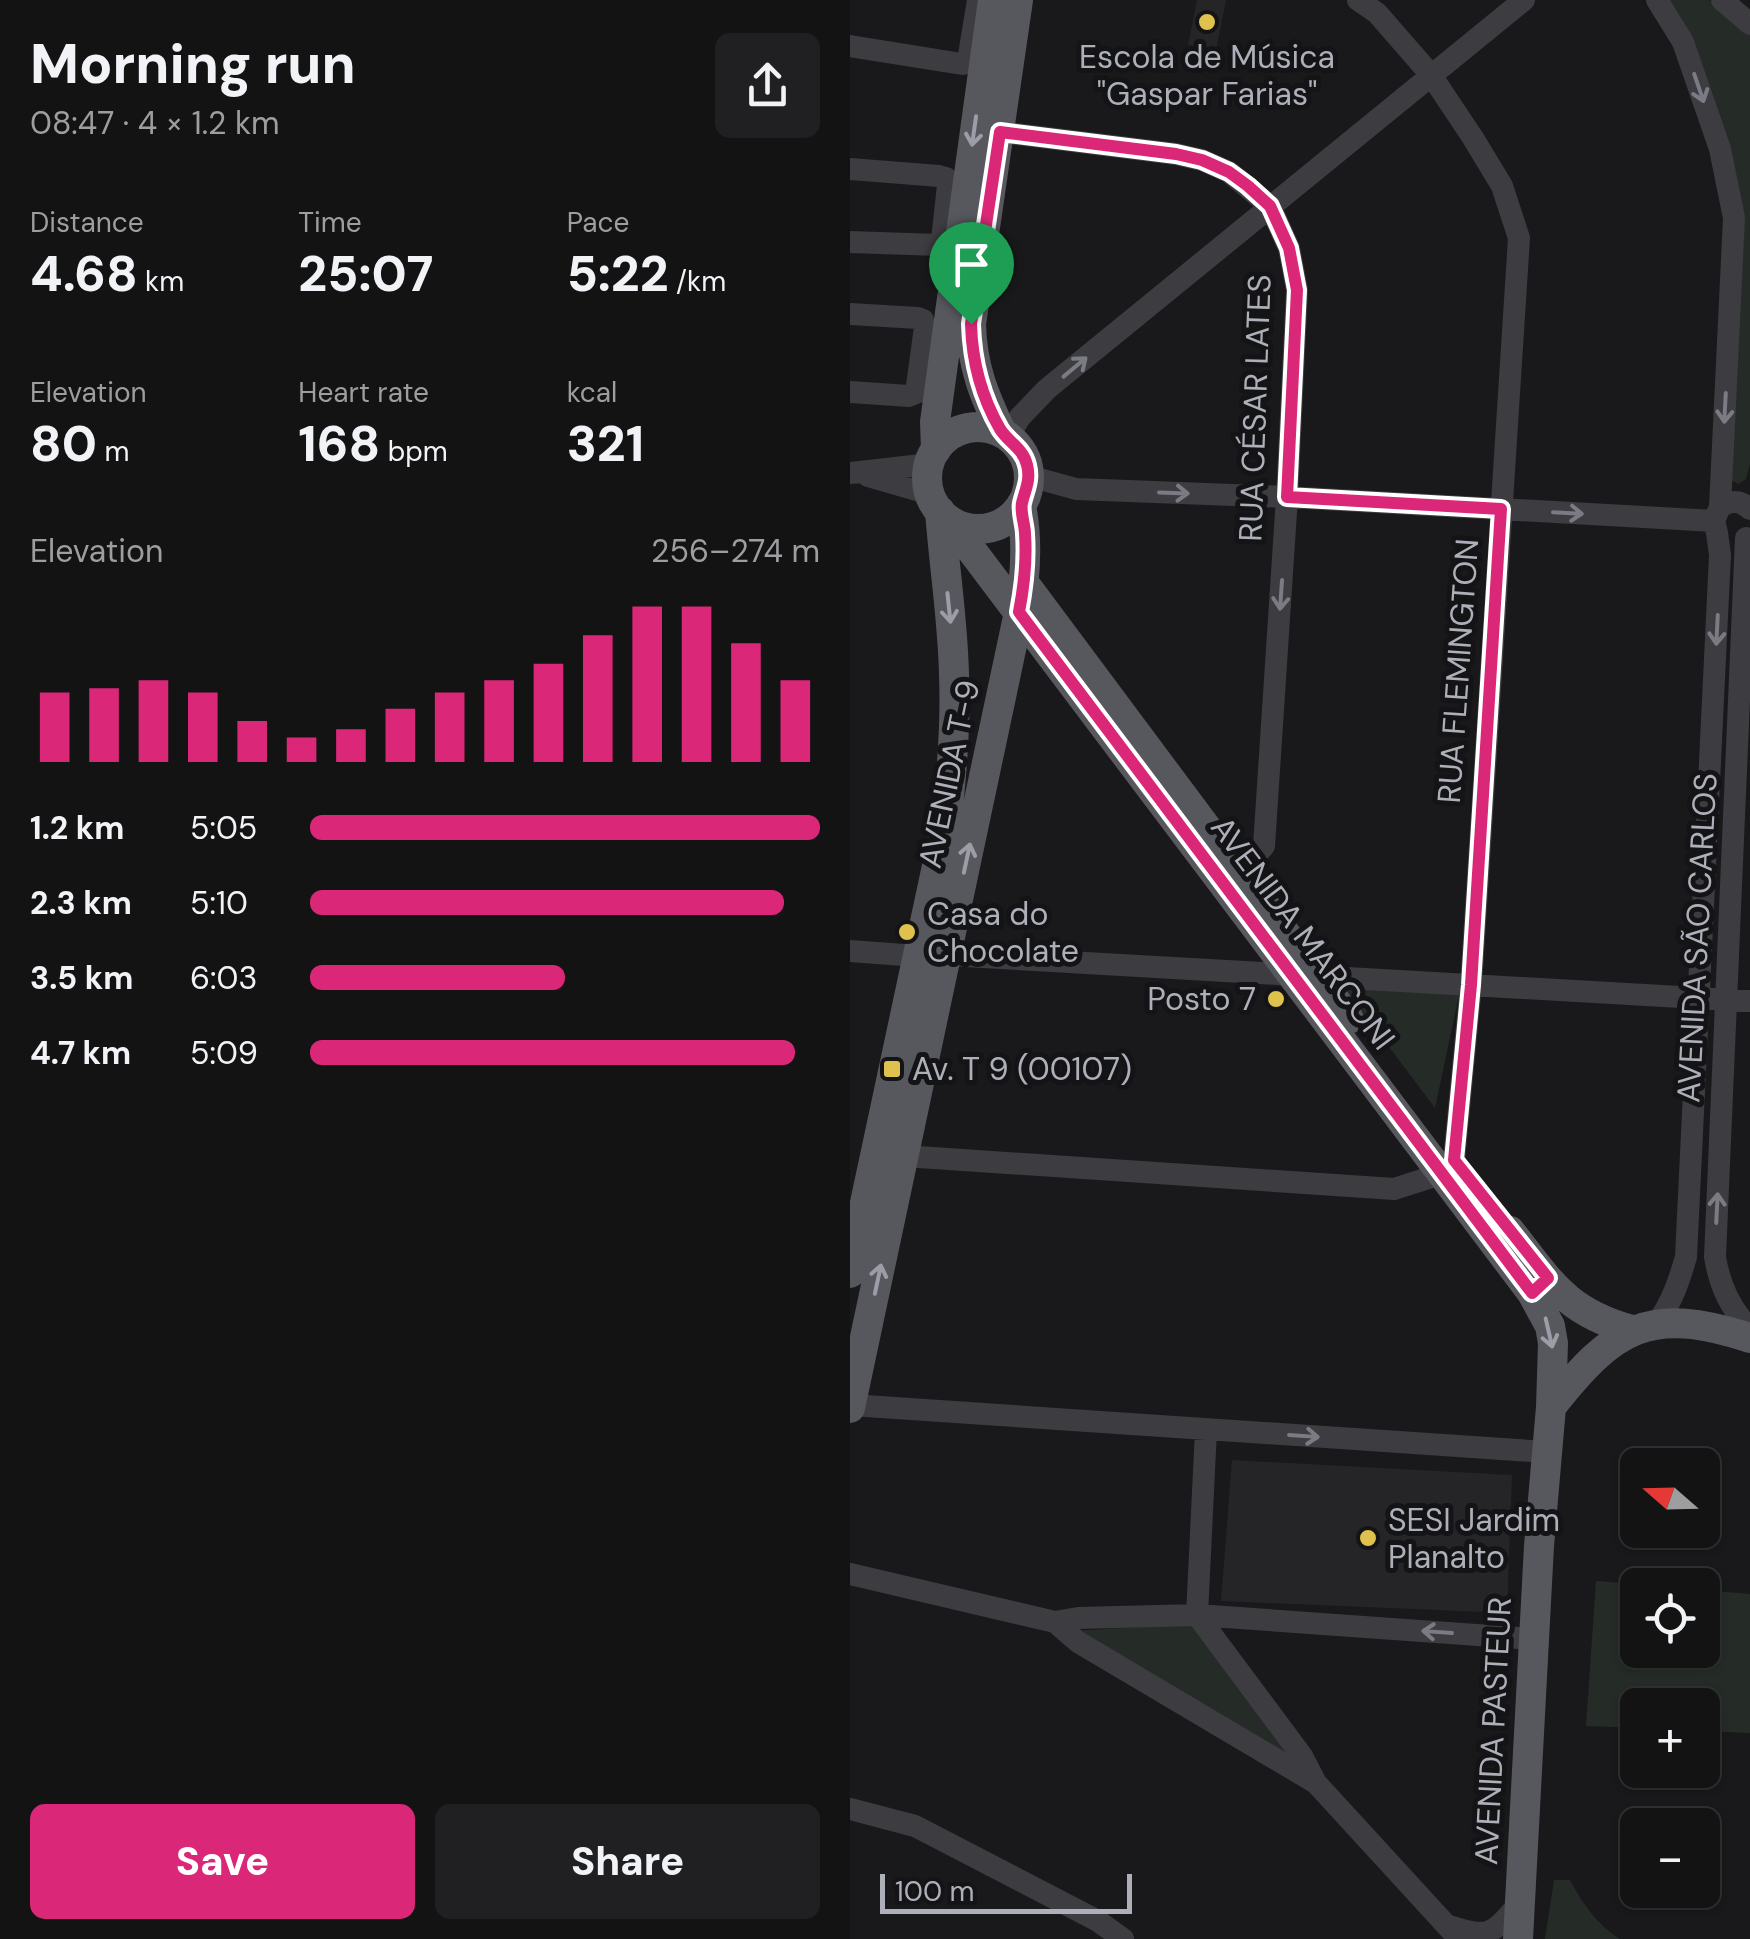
<!DOCTYPE html>
<html lang="en">
<head>
<meta charset="utf-8">
<style>
	body { margin:0; font-family:"DM Sans",sans-serif; background:#202022; color:#f1f3f6; height:100vh; display:flex; flex-direction:column; font-size:38px; white-space:nowrap }
	* { box-sizing:border-box; margin:0 }
	p { font-size:32px; color:#9d9ea0 }
	.icon { flex:none; width:55px; height:55px; fill:none; stroke:currentColor; stroke-width:2; stroke-linecap:round; stroke-linejoin:round }
	.map { position:relative; flex:1; overflow:hidden }
	.panel { display:flex; flex-direction:column; background:#131314; width:850px }
	.panel>* { flex:none }
	.needle { width:65px; rotate:290deg }
	.controls { position:absolute; left:770px; top:1448px; display:grid; gap:20px }
	.controls a { display:grid; place-items:center; width:100px; height:100px; border-radius:15px; background:#131314; box-shadow:0 2px 8px #0004,0 0 0 2px #323234; font-size:50px }
	.scale { position:absolute; left:30px; bottom:25px; width:252px; box-sizing:border-box; padding-left:10px; border:5px solid #adafb9; border-top:0; font-size:28px; line-height:35px; white-space:nowrap; color:#adafb9; -webkit-text-stroke:8px #141416; paint-order:stroke }
	.pin { position:absolute; display:grid; place-items:center; width:85px; height:85px; color:#fff; margin:-102px -42px; border-radius:50% 50% 50% 0; rotate:-45deg; box-shadow:0 0 10px #0007 }
	.pin .icon { rotate:45deg }
	.round { display:grid; place-items:center; flex:none; width:105px; height:105px; border-radius:15px; background:#202022 }
	.overview { display:flex; align-items:center; justify-content:space-between; height:170px; padding:0 30px }
	h1 { font-size:55px; font-weight:800; line-height:75px }
	.stats { display:grid; grid-template-columns:repeat(3,1fr); gap:15px; height:170px; padding:10px 30px }
	.stats div { display:grid; align-content:center }
	.stats b { font-size:50px; font-weight:800 }
	.stats small { font-size:28px; font-weight:400 }
	.stats p { font-size:28px }
	.chart { height:280px; padding:20px 30px }
	.chart p { display:flex; justify-content:space-between }
	.chart svg { width:100%; height:180px; margin-top:10px; stroke:#db2777; stroke-width:6 }
	.action { display:flex; gap:20px; margin-top:auto; padding:20px 30px }
	.action a { flex:1; height:115px; border-radius:15px; background:#db2777; color:#fff; font-size:40px; font-weight:800; line-height:115px; text-align:center }
	.action a+a { background:#202022; color:#f1f3f6 }
	ul { padding:0 30px; list-style:none; font-size:32px }
	li { display:grid; grid-template-columns:160px 120px 1fr; align-items:center; height:75px }
	li i { height:25px; border-radius:12px; background:#db2777 }
	main { display:flex; flex:1; min-height:0 }
	.map>svg:first-child { display:block }
	.built { fill:#252528 }
	.green { fill:#252c27 }
	.lines { fill:none; stroke-linecap:round; stroke-linejoin:round }
	.minor { stroke:#3c3c41; stroke-width:22 }
	.major { stroke:#57575e; stroke-width:30 }
	.oneway { stroke:#7a7b83 }
	.oneway2 { stroke:#9c9da7 }
	.route-casing { stroke:#fff; stroke-width:20 }
	.route { stroke:#db2777; stroke-width:12 }
	.poi-dot { fill:#dec24d; stroke:#141416; stroke-width:4 }
	.labels { text-anchor:middle; stroke-width:10; stroke-linejoin:round; paint-order:stroke }
	.poi-label { font-size:32px; fill:#adafb9; stroke:#141416; text-anchor:start }
	.street-label { font-size:32px; fill:#adafb9; stroke:#141416 }
</style>
</head>
<body>
<main>
<section class="panel">
<div class="overview"><div><h1>Morning run</h1><p>08:47 · 4 × 1.2 km</p></div><a class="round"><svg class="icon" aria-label="share" viewBox="0 0 24 24"><path d="M12 15V3M7 8l5-5 5 5M5 13v7h14v-7"/></svg></a></div>
<div class="stats">
<div><p>Distance</p><b>4.68<small> km</small></b></div>
<div><p>Time</p><b>25:07</b></div>
<div><p>Pace</p><b>5:22<small> /km</small></b></div>
</div>
<div class="stats">
<div><p>Elevation</p><b>80<small> m</small></b></div>
<div><p>Heart rate</p><b>168<small> bpm</small></b></div>
<div><p>kcal</p><b>321</b></div>
</div>
<div class="chart"><p><span>Elevation</span>256–274 m</p>
<svg viewBox="0 0 160 44" preserveAspectRatio="none"><path d="M5 44V27M15 44V26M25 44V24M35 44V27M45 44V34M55 44V38M65 44V36M75 44V31M85 44V27M95 44V24M105 44V20M115 44V13M125 44V6M135 44V6M145 44V15M155 44V24"/></svg>
</div>
<ul>
<li><b>1.2 km</b>5:05<i style="width:100%"></i></li>
<li><b>2.3 km</b>5:10<i style="width:93%"></i></li>
<li><b>3.5 km</b>6:03<i style="width:50%"></i></li>
<li><b>4.7 km</b>5:09<i style="width:95%"></i></li>
</ul>
<div class="action"><a>Save</a><a>Share</a></div>
</section>
<div class="map">
<svg width="900" height="1939" viewBox="0 0 900 1939">
	<rect width="100%" height="100%" fill="#19191b"/>
	<path class="built" d="M 347,0 L 376,0 L 366,50 L 338,45 Z
		M 382,1460 L 662,1475 L 657,1613 L 371,1601 Z"/>
	<path class="green" d="M 816,0 L 859,0 L 900,34 L 900,463 L 896,479 L 888,484 L 881,480 L 891,222 Z
		M 491,983 L 609,995 L 585,1108 Z
		M 746,1581 L 796,1585 L 788,1585 L 788,1650 L 852,1650 L 853,1590 L 900,1594 L 900,1733 L 853,1731 L 852,1705 L 788,1705 L 787,1728 L 736,1726 Z
		M 342,1624 L 452,1771 L 222,1631 Z
		M 704,1880 L 720,1880 C 733,1904 747,1925 770,1939 L 695,1939 Z"/>
	<g class="lines">
		<path class="minor" d="M 807,0 L 833,42 L 870,149 L 884,218 L 870,507 L 864,521 L 867,533
			M 872,0 L 900,24
			M 0,46 L 112,64 L 116,63 L 119,55 L 128,0
			M 150,132 L 326,154 L 352,160 L 379,172 L 420,206 L 439,248 L 447,290 L 437,497 L 414,846 L 382,882
			M 0,169 L 89,176 L 96,178 L 98,185 L 92,240 L 89,245 L 0,242
			M 0,314 L 68,318 L 73,320 L 75,327 L 66,393 L 59,396 L 0,392
			M 158,437 L 170,417 L 197,389 L 674,0
			M 0,473 L 80,464
			M 18,476 L 80,494
			M 179,476 L 226,489 L 437,497 L 864,521
			M 870,507 C 881,500 890,500 900,509
			M 896,538 L 865,1257 C 870,1287 880,1307 900,1330
			M 0,951 L 67,956
			M 97,955 L 900,1001
			M 54,1156 L 544,1189 L 591,1174 L 604,1160 L 621,985 L 669,238 L 652,186 L 623,138 L 581,75 L 527,13 L 508,0
			M 807,1323 C 822,1302 829,1281 836,1257 L 870,555 L 867,533
			M 1,1405 L 696,1452
			M 356,1430 L 347,1615 L 452,1756 L 466,1783
			M 0,1574 L 205,1622 L 228,1642 L 466,1783 L 609,1939
			M 205,1622 L 228,1618 L 347,1615 L 684,1639
			M 0,1809 L 65,1826 L 248,1921 L 273,1939
			M 599,1926 C 638,1939 642,1935 668,1905"/>
		<path class="major" d="M77 478a51 51 0 1 1 102 0a51 51 0 1 1-102 0Z
			M 152,433 C 134,395 122,367 121,324 L 168,0
			M 86,450 L 85,422 L 143,0
			M 98,519 L 682,1293 L 700,1326 L 703,1343 L 701,1407 L 689,1546 L 668,1939
			M 174,583 L 499,1019
			M 660,1231 C 700,1282 716,1312 782,1330
			M 0,1273 L 96,824 C 102,774 106,725 104,675 C 103,621 94,566 90,511
			M 701,1407 C 764,1327 799,1305 900,1338
			M 0,1408 L 169,612 C 176,576 178,541 171,505"/>
	</g>
	<defs><path id="oneway-shaft" d="M-6 0H5M1.5-3L5.5 0L1.5 3" fill="none" stroke-width="1.6" stroke-linecap="round" stroke-linejoin="round" transform="scale(2.5)"/></defs>
	<g class="oneway">
		<use href="#oneway-shaft" transform="translate(849 88) rotate(71)"/>
		<use href="#oneway-shaft" transform="translate(225 367) rotate(-40)"/>
		<use href="#oneway-shaft" transform="translate(875 408) rotate(93)"/>
		<use href="#oneway-shaft" transform="translate(324 493) rotate(2)"/>
		<use href="#oneway-shaft" transform="translate(718 513) rotate(3)"/>
		<use href="#oneway-shaft" transform="translate(431 595) rotate(94)"/>
		<use href="#oneway-shaft" transform="translate(867 630) rotate(93)"/>
		<use href="#oneway-shaft" transform="translate(867 1208) rotate(-87)"/>
		<use href="#oneway-shaft" transform="translate(454 1436) rotate(4)"/>
		<use href="#oneway-shaft" transform="translate(587 1632) rotate(-176)"/>
	</g>
	<g class="oneway2">
		<use href="#oneway-shaft" transform="translate(124 131) rotate(98)"/>
		<use href="#oneway-shaft" transform="translate(99 608) rotate(84)"/>
		<use href="#oneway-shaft" transform="translate(117 858) rotate(-78)"/>
		<use href="#oneway-shaft" transform="translate(28 1279) rotate(-78)"/>
		<use href="#oneway-shaft" transform="translate(699 1333) rotate(77)"/>
	</g>
	<g class="lines">
		<defs>
			<path id="route" d="M 150,132 L 326,154 L 352,160 L 379,172 L 398,186 L 420,206 L 439,248 L 447,290 L 437,497 L 651,509 L 621,985 L 604,1160 L 698,1278 L 682,1293 L 169,612 C 174,586 177,561 175,534 C 175,525 170,512 172,503 C 175,490 181,480 177,465 C 173,448 158,442 150,429 C 131,396 122,361 121,324 Z"/>
		</defs>
		<use href="#route" class="route-casing"/>
		<use href="#route" class="route"/>
	</g>
	<g class="poi-dot">
		<circle cx="357" cy="22" r="10"/>
		<circle cx="57" cy="932" r="10"/>
		<circle cx="426" cy="999" r="10"/>
		<rect x="32" y="1059" width="20" height="20" rx="5"/>
		<circle cx="518" cy="1538" r="10"/>
	</g>
	<g class="labels">
		<g class="poi-label">
			<text x="357" y="68" text-anchor="middle">Escola de Música<tspan x="357" dy="37">"Gaspar Farias"</tspan></text>
			<text x="77" y="925">Casa do<tspan x="77" dy="37">Chocolate</tspan></text>
			<text x="406" y="1010" text-anchor="end">Posto 7</text>
			<text x="62" y="1080">Av. T 9 (00107)</text>
			<text x="538" y="1531">SESI Jardim<tspan x="538" dy="37">Planalto</tspan></text>
		</g>
		<g class="street-label">
			<text transform="translate(405 408) rotate(-88)" y="11">RUA CÉSAR LATES</text>
			<text transform="translate(608 671) rotate(-86)" y="11">RUA FLEMINGTON</text>
			<text transform="translate(99 774) rotate(-78)" y="11">AVENIDA T-9</text>
			<text transform="translate(453 933) rotate(53)" y="11">AVENIDA MARCONI</text>
			<text transform="translate(847 938) rotate(-87)" y="11">AVENIDA SÃO CARLOS</text>
			<text transform="translate(643 1731) rotate(-87)" y="11">AVENIDA PASTEUR</text>
		</g>
	</g>
</svg>
<div class="controls">
<a><svg class="needle" viewBox="-14 -14 28 28"><path d="M0-13l5 13h-10z" fill="#e53935"/><path d="M0 13l5-13h-10z" fill="#9d9ea0"/></svg></a>
<a><svg class="icon" aria-label="locate" viewBox="0 0 24 24"><circle cx="12" cy="12" r="6"/><path d="M12 2v4M12 18v4M2 12h4M18 12h4"/></svg></a>
<a>+</a>
<a>−</a>
</div>
<div class="scale">100 m</div>
<div class="pin" style="left:121px;top:324px;background:#1e9e55"><svg class="icon" aria-label="arrive" viewBox="0 0 24 24"><path d="M6 21V4h12l-3 4 3 4H6"/></svg></div>
</div>
</main>
</body>
</html>
